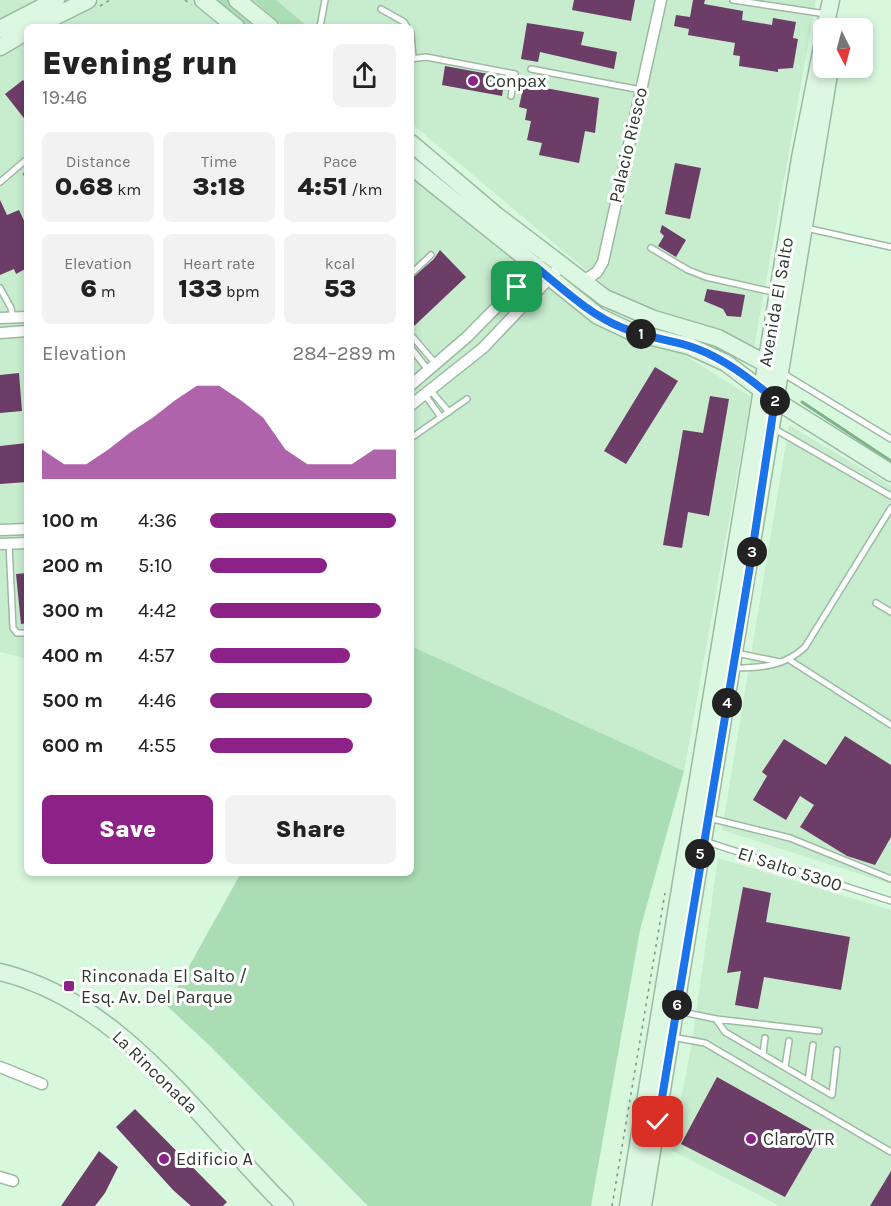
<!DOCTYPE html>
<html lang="en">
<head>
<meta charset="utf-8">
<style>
	body { margin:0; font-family:Karla,sans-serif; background:#f2f2f2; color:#222; height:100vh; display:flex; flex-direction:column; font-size:22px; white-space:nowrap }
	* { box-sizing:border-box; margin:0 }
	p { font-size:20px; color:#767676 }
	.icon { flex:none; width:33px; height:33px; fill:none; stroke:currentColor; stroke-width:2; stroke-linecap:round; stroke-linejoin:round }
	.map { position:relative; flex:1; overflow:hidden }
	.panel { position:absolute; left:24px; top:24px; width:390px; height:852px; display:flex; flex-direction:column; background:#fff; border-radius:9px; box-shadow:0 3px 9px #0003 }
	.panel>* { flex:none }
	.needle { width:39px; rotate:174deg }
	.buttons { position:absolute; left:813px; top:18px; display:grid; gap:12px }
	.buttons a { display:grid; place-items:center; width:60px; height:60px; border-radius:9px; background:#fff; box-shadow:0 3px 9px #0003; font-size:30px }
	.pin { position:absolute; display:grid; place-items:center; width:51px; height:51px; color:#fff; margin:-26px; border-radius:12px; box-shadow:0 3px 9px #0006 }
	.km { position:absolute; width:30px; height:30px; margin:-15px; border-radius:50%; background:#222; color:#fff; font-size:16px; line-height:30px; text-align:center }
	.round { display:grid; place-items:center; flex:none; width:63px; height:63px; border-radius:9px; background:#f2f2f2 }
	.overview { display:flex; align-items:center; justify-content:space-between; height:102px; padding:0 18px }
	h1 { font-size:33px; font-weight:800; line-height:45px }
	.figures { display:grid; grid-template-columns:repeat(3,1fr); gap:9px; height:102px; padding:6px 18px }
	.figures div { display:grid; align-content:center; border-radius:9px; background:#f2f2f2; text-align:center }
	.figures b { font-size:26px; font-weight:800 }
	.figures small { font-size:16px; font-weight:400 }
	.figures p { font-size:16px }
	.chart { height:168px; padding:12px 18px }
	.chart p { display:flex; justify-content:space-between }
	.chart svg { width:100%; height:108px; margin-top:6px; fill:#8c2287; opacity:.7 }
	.button { display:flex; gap:12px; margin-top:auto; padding:12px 18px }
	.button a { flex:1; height:69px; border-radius:9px; background:#8c2287; color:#fff; font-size:24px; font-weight:800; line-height:69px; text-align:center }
	.button a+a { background:#f2f2f2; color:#222 }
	ul { padding:0 18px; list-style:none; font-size:20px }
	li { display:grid; grid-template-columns:96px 72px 1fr; align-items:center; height:45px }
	li i { height:15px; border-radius:8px; background:#8c2287 }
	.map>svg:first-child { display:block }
	.built { fill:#c7ecce }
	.green { fill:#aaddb4 }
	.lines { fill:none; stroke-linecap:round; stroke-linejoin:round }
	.stream { stroke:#7bb487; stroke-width:3 }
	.building { fill:#6b3d67 }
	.lane-casing { stroke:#9cbaa2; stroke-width:8 }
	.street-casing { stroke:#9cbaa2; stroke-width:13 }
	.secondary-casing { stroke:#9cbaa2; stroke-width:19 }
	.path { stroke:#7f9483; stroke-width:1.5; stroke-dasharray:3 4.5; stroke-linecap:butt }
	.lane { stroke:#fff; stroke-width:5 }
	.street { stroke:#fff; stroke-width:10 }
	.secondary { stroke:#dcf7e2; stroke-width:16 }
	.route-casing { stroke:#fff; stroke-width:12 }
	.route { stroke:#1a73e8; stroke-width:8 }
	.poi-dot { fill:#8c2287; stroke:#fff; stroke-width:2 }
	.labels { text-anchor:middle; stroke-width:6; stroke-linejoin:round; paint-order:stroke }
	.poi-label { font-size:18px; fill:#2d392f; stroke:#fff; text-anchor:start }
	.street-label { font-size:18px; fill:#2d392f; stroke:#fff }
</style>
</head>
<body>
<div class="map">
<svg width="891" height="1206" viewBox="0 0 891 1206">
	<rect width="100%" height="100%" fill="#d8f8de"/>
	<path class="built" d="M 0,0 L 816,0 L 754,348 L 715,330 L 623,301 L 411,123 L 411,27 L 27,27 L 27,659 L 0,652 Z
		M 411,173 L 581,310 L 677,350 L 751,397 L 684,771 L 411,646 L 411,365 L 414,362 L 411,358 Z
		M 789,425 L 891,486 L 891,884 L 722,830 Z
		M 718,858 L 891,910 L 891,1206 L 780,1206 L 671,1150 L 691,1048 Z"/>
	<path class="green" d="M 214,0 L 228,0 L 261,27 L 246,27 Z
		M 253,0 L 276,0 L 308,27 L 284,27 Z
		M 411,646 L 684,771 L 640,930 L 591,1206 L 368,1206 L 209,1045 L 167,1006 L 241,873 L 411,873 Z"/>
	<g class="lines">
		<path class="stream" d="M 802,402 L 891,461"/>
	</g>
	<path class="building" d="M 574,0 L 635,0 L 631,21 L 572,10 Z
		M 693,0 L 705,0 L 704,4 L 743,11 L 742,20 L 772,25 L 773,18 L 796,22 L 793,38 L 798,39 L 793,68 L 778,69 L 778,72 L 739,66 L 740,56 L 733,55 L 735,43 L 688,35 L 689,29 L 674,26 L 676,15 L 690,17 Z
		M 527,23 L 584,32 L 581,45 L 617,52 L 614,69 L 540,52 L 538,62 L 521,59 Z
		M 445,66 L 505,77 L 502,96 L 442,85 Z
		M 23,80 L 27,85 L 27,122 L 5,94 Z
		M 524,84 L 599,98 L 595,133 L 585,131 L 579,163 L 539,155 L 542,143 L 527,140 L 531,121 L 525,120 L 527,109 L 519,107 Z
		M 675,163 L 701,168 L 690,219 L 665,214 Z
		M 0,200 L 7,215 L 19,210 L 27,227 L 27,268 L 16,274 L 14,269 L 0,275 Z
		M 662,225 L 686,240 L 676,257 L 658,246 L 664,236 L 660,232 Z
		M 440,250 L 466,277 L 411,329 L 411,279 L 434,259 Z
		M 707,289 L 745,295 L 741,317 L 727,316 L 723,309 L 704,301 Z
		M 655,367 L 678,381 L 626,464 L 604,451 Z
		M 19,373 L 22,411 L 0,413 L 0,375 Z
		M 710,396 L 729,399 L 709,516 L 688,512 L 682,548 L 663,545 L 683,430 L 703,433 Z
		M 27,443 L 27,482 L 0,484 L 0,446 Z
		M 27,573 L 27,623 L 21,624 L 16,574 Z
		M 845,736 L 891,765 L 891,837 L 875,865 L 847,856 L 800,827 L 814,805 L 800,796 L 786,820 L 753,800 L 767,776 L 762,772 L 784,739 L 826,765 Z
		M 743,887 L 771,893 L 766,922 L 850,937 L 841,990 L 764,977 L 758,1009 L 735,1005 L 741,971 L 727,973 Z
		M 717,1077 L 821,1135 L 785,1197 L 681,1144 Z
		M 135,1109 L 227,1202 L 223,1206 L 191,1206 L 173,1190 L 116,1127 Z
		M 99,1151 L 118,1167 L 105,1193 L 95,1206 L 61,1206 Z
		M 891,1171 L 891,1206 L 870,1206 Z"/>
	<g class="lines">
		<defs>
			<path id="lane" d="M 733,0 L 826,14
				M 381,9 L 404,22 L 407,27
				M 320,27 L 325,0
				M 411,33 L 413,58
				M 411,59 L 426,57 L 515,74 L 511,96
				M 531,69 L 641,90
				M 0,182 L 27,159
				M 806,228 L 891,247
				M 651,248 L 688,270 L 706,277 L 777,293
				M 411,274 L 431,255
				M 0,288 L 11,308 L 13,318
				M 411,335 L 435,363
				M 411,348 L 428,370
				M 784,374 L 891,439
				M 431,391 L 449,412
				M 425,395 L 441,417
				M 773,428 L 891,496
				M 411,438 L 467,399
				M 9,544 L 13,628 L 17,633 L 27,633
				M 876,603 L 891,612
				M 736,653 L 780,662
				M 788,659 L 891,725
				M 735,668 C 762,668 785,666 805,647 L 891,508
				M 709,818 L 790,838 L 891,879
				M 704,841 L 891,901
				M 677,1011 L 716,1019 L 819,1031
				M 716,1019 L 725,1032 L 832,1095 L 837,1050
				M 672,1037 L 705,1043 L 891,1152
				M 763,1054 L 765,1038
				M 785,1067 L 789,1041
				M 808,1081 L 813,1045"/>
			<path id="street" d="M 582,282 L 597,272 L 603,262 L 661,0
				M 0,318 L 27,317
				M 0,333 L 27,331
				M 411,385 L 467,337 L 539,264
				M 411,405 L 483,348 L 561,266
				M 0,530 L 27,529
				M 0,544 L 27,543
				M 0,1067 L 42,1084
				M 0,1177 L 13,1181"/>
			<path id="secondary" d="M 203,0 L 236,27
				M 237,0 L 270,27
				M 34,27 L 88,0
				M 825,28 L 831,0
				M 0,29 L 56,0
				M 0,47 L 27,31
				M 411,143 L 496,215 L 605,298 L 654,319 L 718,338 L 776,369
				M 411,166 L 598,316 L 632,332 L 689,346 L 726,363 L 775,400 L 891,473
				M 0,972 C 124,1002 200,1122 285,1206
				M 628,1206 L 800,158 L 824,37
				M 643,1206 L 830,68"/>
		</defs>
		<use href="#lane" class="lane-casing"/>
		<use href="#street" class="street-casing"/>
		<use href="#secondary" class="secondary-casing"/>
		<path class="path" d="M 185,0 L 191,5
			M 100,6 L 110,0
			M 23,173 L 27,180
			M 612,1206 L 665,893"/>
		<use href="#lane" class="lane"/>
		<use href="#street" class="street"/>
		<use href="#secondary" class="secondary"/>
	</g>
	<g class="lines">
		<defs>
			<path id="route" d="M 517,287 L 536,267 C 563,289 590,315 623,328 C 644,337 667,339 689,346 C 721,356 750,378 775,400 L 750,566 L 658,1122"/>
		</defs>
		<use href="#route" class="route-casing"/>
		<use href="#route" class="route"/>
	</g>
	<g class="poi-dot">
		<circle cx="473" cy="81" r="6"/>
		<rect x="63" y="980" width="12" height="12" rx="3"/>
		<circle cx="751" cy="1139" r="6"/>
		<circle cx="164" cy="1159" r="6"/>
	</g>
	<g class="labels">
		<g class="poi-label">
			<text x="485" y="87">Conpax</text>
			<text x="81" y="982">Rinconada El Salto /<tspan x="81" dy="21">Esq. Av. Del Parque</tspan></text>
			<text x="763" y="1145">ClaroVTR</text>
			<text x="176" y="1165">Edificio A</text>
		</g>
		<g class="street-label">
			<text transform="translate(628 145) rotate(-77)" y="6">Palacio Riesco</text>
			<text transform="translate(776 302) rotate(-80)" y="6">Avenida El Salto</text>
			<text transform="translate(790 869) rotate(18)" y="6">El Salto 5300</text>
			<text transform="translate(155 1072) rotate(44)" y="6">La Rinconada</text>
		</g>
	</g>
</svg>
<div class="buttons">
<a><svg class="needle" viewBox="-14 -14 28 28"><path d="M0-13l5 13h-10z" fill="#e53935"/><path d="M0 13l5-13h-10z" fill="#767676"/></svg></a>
</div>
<div class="pin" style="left:517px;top:287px;background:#1e9e55"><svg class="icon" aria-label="arrive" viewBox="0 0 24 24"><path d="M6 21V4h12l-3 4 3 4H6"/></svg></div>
<div class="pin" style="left:658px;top:1122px;background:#d93025"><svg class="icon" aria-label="check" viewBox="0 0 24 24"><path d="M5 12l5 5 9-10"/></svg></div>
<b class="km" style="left:641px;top:334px">1</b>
<b class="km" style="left:775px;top:401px">2</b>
<b class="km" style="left:752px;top:552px">3</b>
<b class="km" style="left:727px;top:703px">4</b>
<b class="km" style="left:700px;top:854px">5</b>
<b class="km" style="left:677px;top:1005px">6</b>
<section class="panel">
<div class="overview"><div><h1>Evening run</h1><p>19:46</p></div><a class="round"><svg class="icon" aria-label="share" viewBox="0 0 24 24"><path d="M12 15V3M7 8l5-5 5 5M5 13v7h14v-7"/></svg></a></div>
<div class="figures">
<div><p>Distance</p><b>0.68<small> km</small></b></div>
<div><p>Time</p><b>3:18</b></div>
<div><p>Pace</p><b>4:51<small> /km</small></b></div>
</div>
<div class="figures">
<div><p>Elevation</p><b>6<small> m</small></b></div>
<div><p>Heart rate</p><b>133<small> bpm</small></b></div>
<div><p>kcal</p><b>53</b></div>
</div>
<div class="chart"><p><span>Elevation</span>284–289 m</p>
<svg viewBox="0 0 160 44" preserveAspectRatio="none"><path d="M0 44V32L10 38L20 38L30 32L40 25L50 19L60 12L70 6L80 6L90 12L100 19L110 32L120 38L130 38L140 38L150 32L160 32V44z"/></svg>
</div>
<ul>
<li><b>100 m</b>4:36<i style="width:100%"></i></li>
<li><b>200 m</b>5:10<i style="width:63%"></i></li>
<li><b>300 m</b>4:42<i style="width:92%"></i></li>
<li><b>400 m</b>4:57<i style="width:75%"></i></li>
<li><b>500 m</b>4:46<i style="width:87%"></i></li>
<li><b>600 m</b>4:55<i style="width:77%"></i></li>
</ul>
<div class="button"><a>Save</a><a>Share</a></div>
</section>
</div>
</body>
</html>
